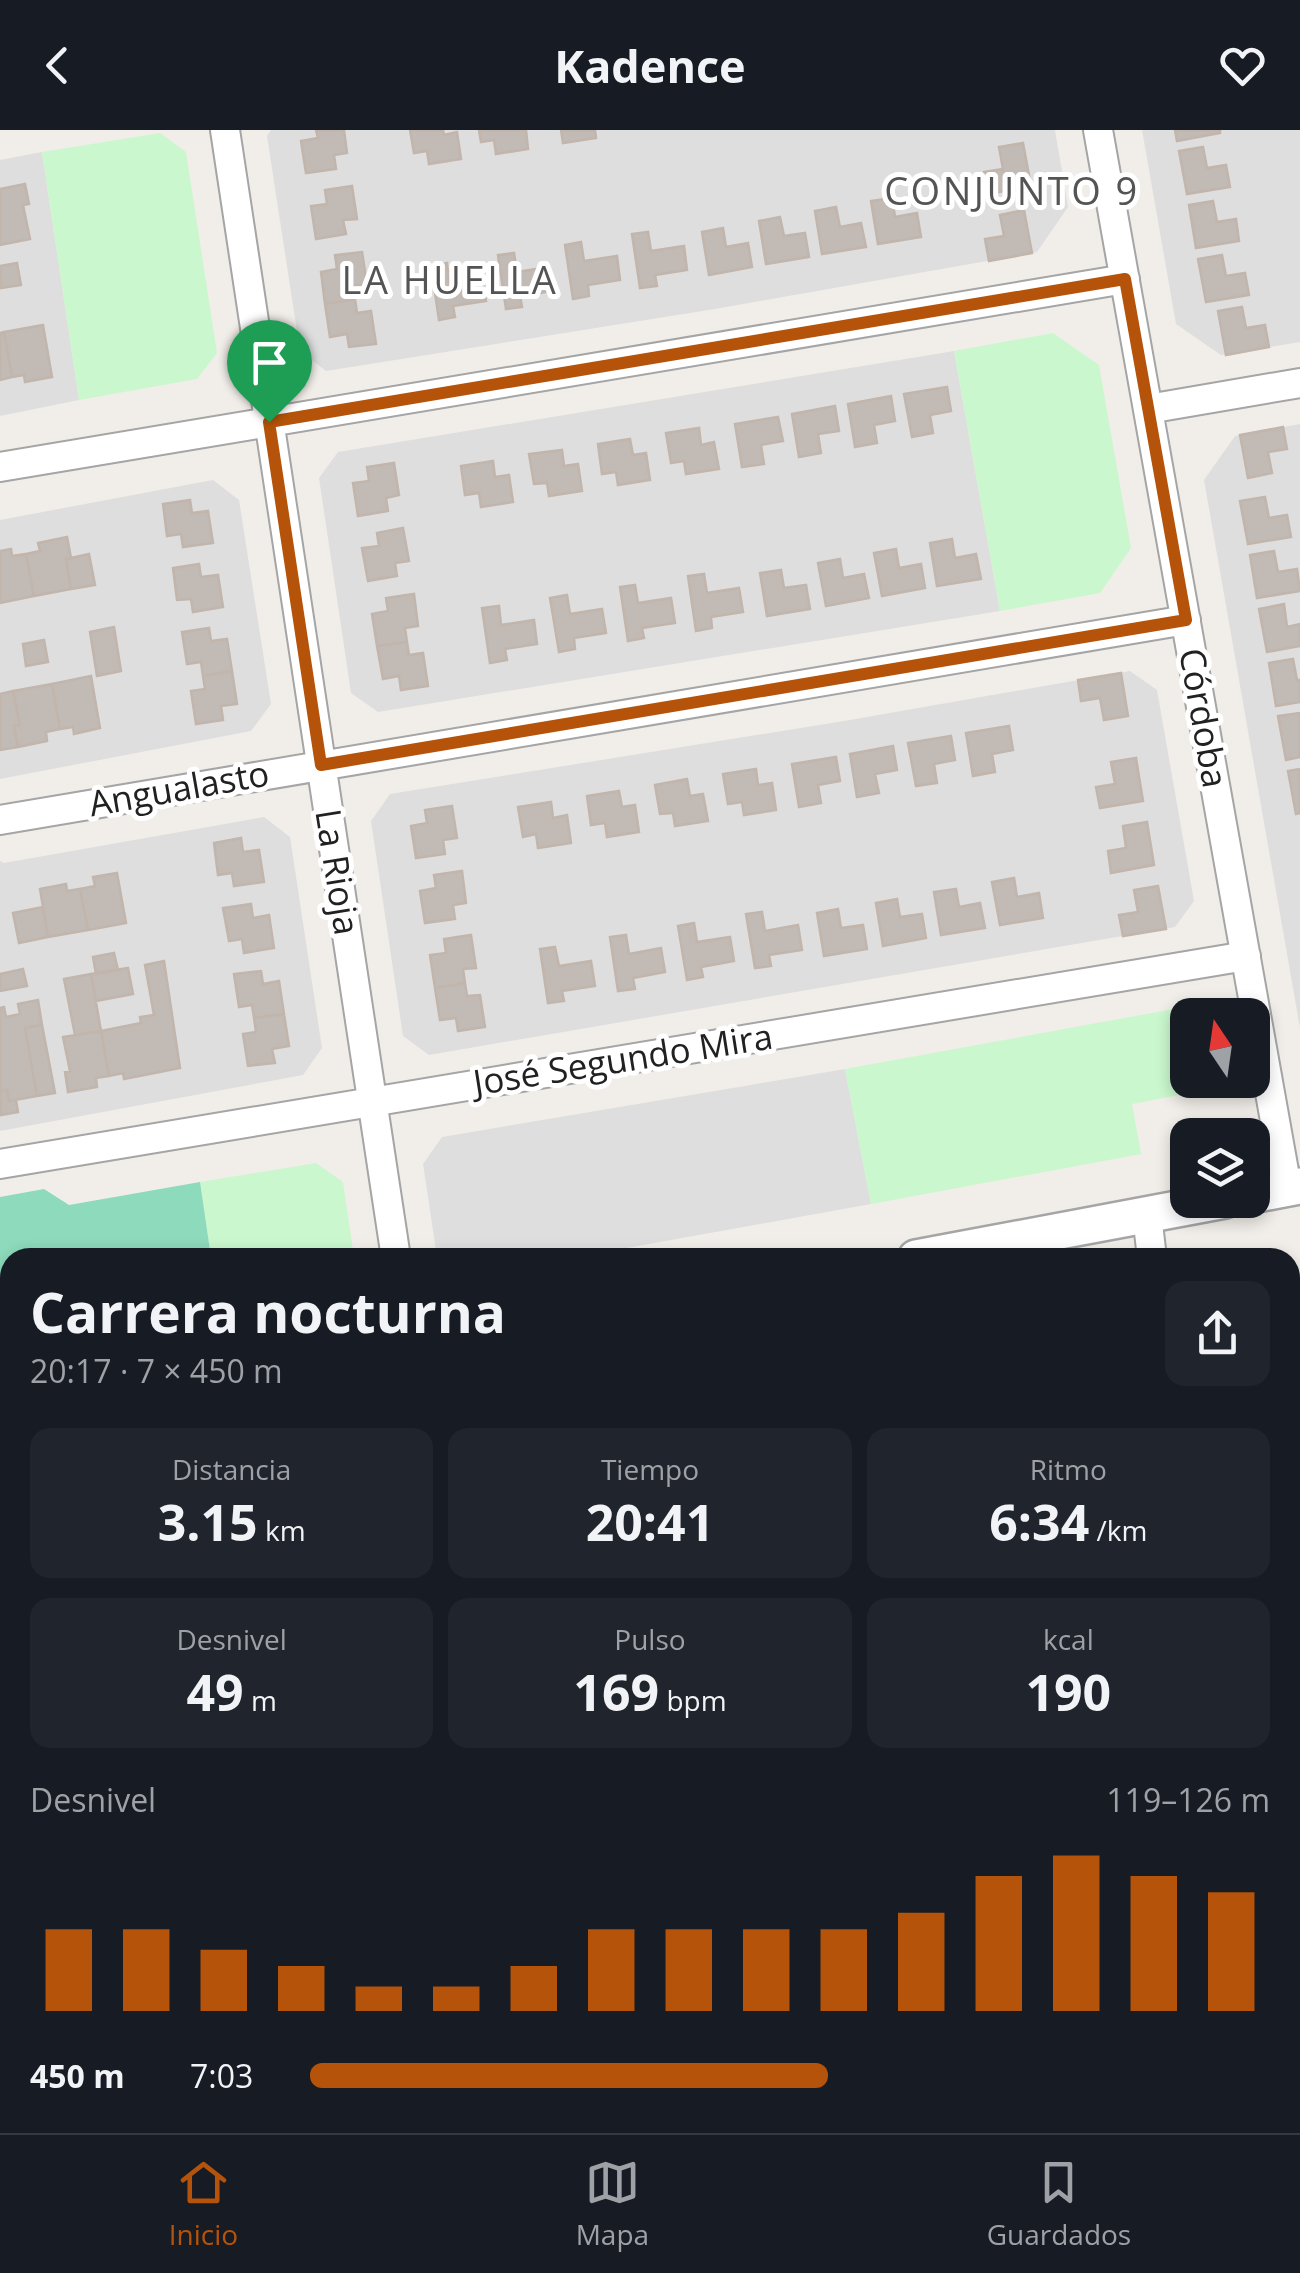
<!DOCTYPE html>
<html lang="es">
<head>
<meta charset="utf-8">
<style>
	body { margin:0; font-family:"Open Sans",sans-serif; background:#20242c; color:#f1f3f6; height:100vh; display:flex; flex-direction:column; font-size:38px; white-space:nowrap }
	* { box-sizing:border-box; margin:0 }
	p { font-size:32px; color:#9ea1a6 }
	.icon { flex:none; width:55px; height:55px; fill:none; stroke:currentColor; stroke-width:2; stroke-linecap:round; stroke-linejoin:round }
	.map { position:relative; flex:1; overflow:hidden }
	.panel { position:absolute; left:0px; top:1118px; width:1300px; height:888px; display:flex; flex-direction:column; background:#171b24; border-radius:30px 30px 0 0; box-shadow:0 5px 15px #0003 }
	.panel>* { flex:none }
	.needle { width:65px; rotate:347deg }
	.fabs { position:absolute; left:1170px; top:868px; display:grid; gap:20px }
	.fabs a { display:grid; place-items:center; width:100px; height:100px; border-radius:20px; background:#171b24; box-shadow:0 5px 15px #0003; font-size:50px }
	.pin { position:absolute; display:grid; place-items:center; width:85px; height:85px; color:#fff; margin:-102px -42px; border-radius:50% 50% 50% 0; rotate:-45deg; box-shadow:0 0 10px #0007 }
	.pin .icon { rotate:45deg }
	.round { display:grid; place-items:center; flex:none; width:105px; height:105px; border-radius:20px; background:#20242c }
	.summary { display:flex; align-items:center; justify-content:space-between; height:170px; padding:0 30px }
	h1 { font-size:55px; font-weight:700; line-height:75px }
	.figures { display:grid; grid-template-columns:repeat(3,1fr); gap:15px; height:170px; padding:10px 30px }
	.figures div { display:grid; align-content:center; border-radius:20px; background:#20242c; text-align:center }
	.figures b { font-size:50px; font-weight:700 }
	.figures small { font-size:28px; font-weight:400 }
	.figures p { font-size:28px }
	.chart { height:280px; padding:20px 30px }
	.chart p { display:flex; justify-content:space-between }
	.chart svg { width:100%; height:180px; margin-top:10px; stroke:#b45309; stroke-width:6 }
	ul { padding:0 30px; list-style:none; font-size:32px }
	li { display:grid; grid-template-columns:160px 120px 1fr; align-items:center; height:75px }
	li i { height:25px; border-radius:12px; background:#b45309 }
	header { display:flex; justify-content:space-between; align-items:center; height:130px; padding:0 30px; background:#171b24; font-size:45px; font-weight:700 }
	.dock { display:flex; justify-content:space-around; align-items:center; height:140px; border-top:2px solid #363941; background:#171b24; font-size:28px; color:#9ea1a6 }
	.dock a { display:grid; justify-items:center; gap:5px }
	.dock .current { color:#b45309 }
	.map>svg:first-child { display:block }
	.residential { fill:#dfdede }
	.park { fill:#caf7cd }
	.pitch { fill:#8ddabc }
	.building { fill:#c1bab5; stroke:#c2b5ac; stroke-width:2.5 }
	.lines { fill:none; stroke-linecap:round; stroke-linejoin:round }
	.minor-casing { stroke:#a5a5a5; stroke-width:32 }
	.tertiary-casing { stroke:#a5a5a5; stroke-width:40 }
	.minor { stroke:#fff; stroke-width:28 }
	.tertiary { stroke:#fff; stroke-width:35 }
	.route-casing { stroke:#fff; stroke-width:20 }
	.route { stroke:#b45309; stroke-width:12 }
	.labels { text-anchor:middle; stroke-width:10; stroke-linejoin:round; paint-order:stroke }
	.street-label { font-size:35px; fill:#212121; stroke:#fff }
	.neighbourhood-label { font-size:38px; letter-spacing:2.5px; fill:#545454; stroke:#fff }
</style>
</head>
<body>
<header><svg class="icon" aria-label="back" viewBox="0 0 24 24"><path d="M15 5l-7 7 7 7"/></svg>Kadence<svg class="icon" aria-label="heart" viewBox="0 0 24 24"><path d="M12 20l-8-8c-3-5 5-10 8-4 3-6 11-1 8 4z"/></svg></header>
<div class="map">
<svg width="1300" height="2003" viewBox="0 0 1300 2003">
	<rect width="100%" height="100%" fill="#f1eee9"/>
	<path class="residential" d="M 271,0 L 1055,0 L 1068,77 L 1037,122 L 1032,123 L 715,179 L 326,241 L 300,221 L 267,6 Z
		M 1142,0 L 1300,0 L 1300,212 L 1221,225 L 1176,194 Z
		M 42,22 L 79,270 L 0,286 L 0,30 Z
		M 954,221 L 1000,481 L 378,582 L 351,563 L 319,348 L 338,322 Z
		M 1300,294 L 1300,898 L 1204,350 L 1235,306 Z
		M 213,350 L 239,370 L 271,574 L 251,601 L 0,649 L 0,390 Z
		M 1130,541 L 1157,560 L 1194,771 L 1175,797 L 429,925 L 403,906 L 371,691 L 390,664 L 844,591 Z
		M 264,687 L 290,707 L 322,918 L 303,945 L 0,1001 L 0,731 L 4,733 Z
		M 845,939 L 871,1074 L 577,1127 L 437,1127 L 423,1034 L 442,1007 Z"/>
	<path class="park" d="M 160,3 L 186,22 L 217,223 L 197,249 L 79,270 L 42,22 Z
		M 1053,203 L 1099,235 L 1131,418 L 1100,463 L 1000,481 L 954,221 Z
		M 1190,876 L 1202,885 L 1188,885 L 1188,950 L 1226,950 L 1227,956 L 1132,974 L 1141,1024 L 871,1074 L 845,939 Z
		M 316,1033 L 343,1052 L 354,1127 L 211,1127 L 200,1052 Z"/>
	<path class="pitch" d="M 200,1052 L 211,1127 L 10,1128 L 10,1233 L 0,1234 L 0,1067 L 44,1059 L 69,1075 Z"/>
	<path class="building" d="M 316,0 L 344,0 L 347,23 L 334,25 L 336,39 L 306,43 L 301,11 L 318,8 Z
		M 410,0 L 443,0 L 444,5 L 457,2 L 461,29 L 429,34 L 427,21 L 414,23 Z
		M 479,0 L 526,0 L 528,19 L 496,24 L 494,10 L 481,12 Z
		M 561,0 L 595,0 L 596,8 L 563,13 Z
		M 1175,0 L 1220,0 L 1220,3 L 1177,11 Z
		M 1023,13 L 1031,56 L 988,64 L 984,42 L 1003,39 L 999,17 Z
		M 1203,17 L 1207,38 L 1226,35 L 1230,57 L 1187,64 L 1179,21 Z
		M 25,54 L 29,74 L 23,75 L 30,109 L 0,115 L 0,59 Z
		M 352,56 L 357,89 L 343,90 L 346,104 L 316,109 L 311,76 L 327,74 L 325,60 Z
		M 892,68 L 895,87 L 917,83 L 921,107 L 878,114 L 871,71 Z
		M 1213,71 L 1217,92 L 1236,89 L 1239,111 L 1196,118 L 1189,75 Z
		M 836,77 L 840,97 L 861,93 L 866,117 L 822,124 L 815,81 Z
		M 1024,80 L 1032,123 L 989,131 L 985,109 L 1004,106 L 1000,85 Z
		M 780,87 L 784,106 L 805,103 L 809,127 L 766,134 L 759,91 Z
		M 723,98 L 726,117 L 748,113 L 752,137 L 709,145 L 702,102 Z
		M 648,102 L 651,121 L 684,116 L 687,140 L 655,145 L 657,156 L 640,158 L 632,104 Z
		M 581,112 L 584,131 L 617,126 L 620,150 L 588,155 L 589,166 L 573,169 L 565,115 Z
		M 362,122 L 367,154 L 353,156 L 355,169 L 325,174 L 321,142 L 337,139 L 335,125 Z
		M 514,123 L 517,142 L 549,137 L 553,161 L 520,166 L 522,177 L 506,179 L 498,125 Z
		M 1222,125 L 1226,146 L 1245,143 L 1249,165 L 1206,172 L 1198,129 Z
		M 17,133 L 21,155 L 1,158 L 0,136 Z
		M 447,133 L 449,152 L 482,147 L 486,171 L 453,176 L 455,187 L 439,190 L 431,136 Z
		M 355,169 L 357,183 L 371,181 L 376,214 L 349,217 L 347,204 L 330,207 L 325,174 Z
		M 1242,177 L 1246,198 L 1265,195 L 1269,217 L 1226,225 L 1218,181 Z
		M 43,195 L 52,247 L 25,252 L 24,245 L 12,247 L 4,202 Z
		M 4,202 L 12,247 L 0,250 L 0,203 Z
		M 947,257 L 951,281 L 930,285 L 933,303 L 912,307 L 904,264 Z
		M 891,266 L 895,291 L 874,295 L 877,313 L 855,317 L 848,274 Z
		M 835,276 L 839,301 L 818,304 L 821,323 L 799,327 L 792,284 Z
		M 778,287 L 783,311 L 761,315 L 764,334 L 742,337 L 735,294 Z
		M 1283,297 L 1287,319 L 1268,322 L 1272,343 L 1248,348 L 1240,305 Z
		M 699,298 L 701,315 L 714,312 L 719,339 L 686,344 L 684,331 L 671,333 L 666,303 Z
		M 630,309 L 633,325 L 646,323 L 650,350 L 618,355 L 616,342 L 602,344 L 598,314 Z
		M 562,320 L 564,336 L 578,334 L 582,361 L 549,366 L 547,353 L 534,354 L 529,324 Z
		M 493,331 L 495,347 L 509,345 L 513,372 L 481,377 L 479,363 L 465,365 L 461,336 Z
		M 394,333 L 399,365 L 386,368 L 388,381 L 358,386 L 353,353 L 369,351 L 367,337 Z
		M 1265,367 L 1269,388 L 1287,385 L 1291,407 L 1248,414 L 1240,371 Z
		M 190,370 L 192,383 L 208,381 L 213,413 L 183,417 L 181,404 L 167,406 L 163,374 Z
		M 403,398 L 409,431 L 395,433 L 397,446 L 368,451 L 362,418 L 379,416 L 377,403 Z
		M 67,407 L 71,428 L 66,429 L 71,459 L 34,466 L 26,424 L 40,421 L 38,413 Z
		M 952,409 L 955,428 L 976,424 L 981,449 L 937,456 L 930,413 Z
		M 11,419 L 12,426 L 26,424 L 34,466 L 0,473 L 0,421 Z
		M 896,419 L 899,438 L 921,434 L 925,458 L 882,466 L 874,423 Z
		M 1274,421 L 1278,442 L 1297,439 L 1300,461 L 1257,468 L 1250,425 Z
		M 89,424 L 95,455 L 71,459 L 66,429 Z
		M 840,429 L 843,448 L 864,444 L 869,468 L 826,476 L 818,433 Z
		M 199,434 L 201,447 L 218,445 L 223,477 L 193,482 L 191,469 L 177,470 L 173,438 Z
		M 781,440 L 784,458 L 806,455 L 810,479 L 767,486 L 760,443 Z
		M 704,444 L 707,463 L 739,458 L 743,482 L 711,487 L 712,498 L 696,501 L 688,446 Z
		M 635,455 L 638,473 L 671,468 L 675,493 L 642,498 L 644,508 L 628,511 L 620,457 Z
		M 414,464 L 418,496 L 405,498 L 407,512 L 377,516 L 372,484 L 388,481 L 386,468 Z
		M 567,465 L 570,484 L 602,479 L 606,503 L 574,508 L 575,519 L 559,522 L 550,468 Z
		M 1284,474 L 1287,497 L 1300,494 L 1300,516 L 1267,522 L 1259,479 Z
		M 499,476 L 501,495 L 534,490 L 537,514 L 505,519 L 507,530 L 490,533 L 482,478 Z
		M 114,497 L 121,541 L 97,546 L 90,502 Z
		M 209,498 L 211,511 L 227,509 L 232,541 L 203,546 L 201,532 L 187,534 L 182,502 Z
		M 44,510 L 48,532 L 26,536 L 23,514 Z
		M 407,512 L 409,525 L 423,523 L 428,556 L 401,560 L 399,546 L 383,549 L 377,516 Z
		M 1293,529 L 1297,550 L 1300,550 L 1300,572 L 1276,576 L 1269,533 Z
		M 232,541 L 237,574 L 221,576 L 223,590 L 196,594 L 191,561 L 205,559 L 203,546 Z
		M 1121,543 L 1128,586 L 1104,590 L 1100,568 L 1081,571 L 1078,550 Z
		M 91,546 L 100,598 L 74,604 L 73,597 L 60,599 L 52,554 Z
		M 52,554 L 60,599 L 46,602 L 47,611 L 18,617 L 14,596 L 20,595 L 13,561 Z
		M 13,561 L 20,595 L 14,596 L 18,617 L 0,620 L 0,564 Z
		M 1300,583 L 1300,627 L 1286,630 L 1278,586 Z
		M 1009,596 L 1013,620 L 992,624 L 995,642 L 973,646 L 966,603 Z
		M 951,606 L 955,630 L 934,634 L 937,653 L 916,656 L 908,613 Z
		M 893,616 L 897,640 L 875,644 L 879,663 L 857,667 L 850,624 Z
		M 836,627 L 840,651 L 818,655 L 821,673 L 799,677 L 792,634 Z
		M 1136,628 L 1143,671 L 1100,678 L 1096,657 L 1115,654 L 1111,632 Z
		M 756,639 L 758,655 L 772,653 L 776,680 L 744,685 L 742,672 L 728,674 L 723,644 Z
		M 1300,639 L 1300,683 L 1296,684 L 1288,641 Z
		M 687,649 L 690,666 L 703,664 L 708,691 L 675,696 L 673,683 L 660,684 L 655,655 Z
		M 619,661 L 622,677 L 635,675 L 639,702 L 607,707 L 605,693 L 591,695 L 587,666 Z
		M 551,672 L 553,688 L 567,685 L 571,713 L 538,718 L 536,704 L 523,707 L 518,677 Z
		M 452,676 L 457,708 L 443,710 L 445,724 L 416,728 L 411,696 L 427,693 L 425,680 Z
		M 1147,692 L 1154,735 L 1111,743 L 1108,721 L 1126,718 L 1123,696 Z
		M 241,708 L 243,722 L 259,720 L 264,752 L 234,756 L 232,743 L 218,745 L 214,713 Z
		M 462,741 L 466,773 L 453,775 L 455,789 L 425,793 L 420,761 L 436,758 L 434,745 Z
		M 117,743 L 126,793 L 88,800 L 80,759 L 95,756 L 93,747 Z
		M 1014,748 L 1017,767 L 1039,763 L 1043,788 L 1000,795 L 992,752 Z
		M 66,754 L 67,761 L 80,759 L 88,800 L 48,807 L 40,759 Z
		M 1158,756 L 1166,799 L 1123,806 L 1119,785 L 1138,782 L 1134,760 Z
		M 956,759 L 959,777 L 980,773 L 985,798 L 941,805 L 934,762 Z
		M 897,769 L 900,787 L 922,784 L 926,808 L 883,816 L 876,773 Z
		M 251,774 L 253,788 L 269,785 L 274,818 L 244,823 L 242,809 L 229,811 L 223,778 Z
		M 43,777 L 48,807 L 19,813 L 13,783 Z
		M 838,779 L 841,798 L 863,795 L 867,819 L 824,826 L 817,783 Z
		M 762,782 L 765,801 L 798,795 L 802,820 L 769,825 L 771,836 L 755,838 L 746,784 Z
		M 694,793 L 697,812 L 730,807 L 734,831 L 701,837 L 703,847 L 687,850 L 678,796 Z
		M 471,805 L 476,838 L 463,839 L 465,853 L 435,858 L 430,825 L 446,823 L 444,809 Z
		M 626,805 L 629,824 L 661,818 L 665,842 L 633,848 L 635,859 L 618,861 L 610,807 Z
		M 555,817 L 559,836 L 591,831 L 595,856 L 562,861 L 564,871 L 548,873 L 540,819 Z
		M 114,823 L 118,840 L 96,844 L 93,827 Z
		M 164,831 L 180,938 L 124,949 L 123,943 L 109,946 L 101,901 L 141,893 L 140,887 L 154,885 L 145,835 Z
		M 128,838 L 133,864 L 96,871 L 91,844 Z
		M 23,839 L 27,856 L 0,861 L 0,844 Z
		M 261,841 L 263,854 L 279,851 L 284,884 L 254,888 L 252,875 L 239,877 L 234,844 Z
		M 91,844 L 101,901 L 75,905 L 64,849 Z
		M 465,853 L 467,866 L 480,865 L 485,897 L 458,901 L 456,888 L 440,890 L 435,858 Z
		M 38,870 L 42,895 L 25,898 L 37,966 L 9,971 L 7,960 L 0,961 L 0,878 L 4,877 L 6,887 L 20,884 L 18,874 Z
		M 284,884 L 289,916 L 272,919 L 275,933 L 248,936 L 243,904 L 256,902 L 254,888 Z
		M 42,895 L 55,963 L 37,966 L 25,898 Z
		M 101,901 L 109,946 L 96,948 L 97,957 L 68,962 L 65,942 L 70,941 L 63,907 Z
		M 7,960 L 9,971 L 16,970 L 18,982 L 1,985 L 0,961 Z"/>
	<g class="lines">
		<defs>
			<path id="minor" d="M 225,0 L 396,1128
				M 1098,0 L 1287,1058
				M 1148,279 L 1300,253
				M 0,337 L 1125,149
				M 0,690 L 1186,490
				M 0,1034 L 1246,826
				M 1147,1085 L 1152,1128
				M 0,1805 L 10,1803
				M 1233,2003 L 1254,1995"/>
			<path id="tertiary" d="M 1252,1065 L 1300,1056
				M 916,1128 L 1225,1070
				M 0,1303 L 10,1301"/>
		</defs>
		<use href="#minor" class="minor-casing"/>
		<use href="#tertiary" class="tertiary-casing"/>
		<use href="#minor" class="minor"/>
		<use href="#tertiary" class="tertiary"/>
	</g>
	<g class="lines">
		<defs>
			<path id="route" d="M 1125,149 L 1186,490 L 321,635 L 269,292 Z"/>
		</defs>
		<use href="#route" class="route-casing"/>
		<use href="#route" class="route"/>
	</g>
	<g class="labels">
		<g class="street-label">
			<text transform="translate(1203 588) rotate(80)" y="12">Córdoba</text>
			<text transform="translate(179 659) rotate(-10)" y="12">Angualasto</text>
			<text transform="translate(337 742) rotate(81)" y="12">La Rioja</text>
			<text transform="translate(623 930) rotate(-9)" y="12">José Segundo Mira</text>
		</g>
		<g class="neighbourhood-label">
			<text x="1012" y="75">CONJUNTO 9</text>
			<text x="450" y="164">LA HUELLA</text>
		</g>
	</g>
</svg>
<div class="fabs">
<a><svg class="needle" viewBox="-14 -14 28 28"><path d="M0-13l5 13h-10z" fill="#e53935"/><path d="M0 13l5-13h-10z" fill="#9ea1a6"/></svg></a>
<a><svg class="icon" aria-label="layers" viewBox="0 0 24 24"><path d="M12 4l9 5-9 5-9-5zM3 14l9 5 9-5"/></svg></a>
</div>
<div class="pin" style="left:269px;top:292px;background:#1e9e55"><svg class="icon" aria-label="arrive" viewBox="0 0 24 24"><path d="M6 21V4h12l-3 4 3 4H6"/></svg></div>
<section class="panel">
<div class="summary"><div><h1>Carrera nocturna</h1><p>20:17 · 7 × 450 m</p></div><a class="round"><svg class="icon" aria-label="share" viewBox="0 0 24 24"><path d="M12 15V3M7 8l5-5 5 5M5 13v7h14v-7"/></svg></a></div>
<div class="figures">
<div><p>Distancia</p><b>3.15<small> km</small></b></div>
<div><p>Tiempo</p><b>20:41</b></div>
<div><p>Ritmo</p><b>6:34<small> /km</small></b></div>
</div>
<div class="figures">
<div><p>Desnivel</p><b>49<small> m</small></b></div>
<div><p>Pulso</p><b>169<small> bpm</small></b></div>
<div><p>kcal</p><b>190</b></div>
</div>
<div class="chart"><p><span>Desnivel</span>119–126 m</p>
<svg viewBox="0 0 160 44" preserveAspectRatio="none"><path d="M5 44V24M15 44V24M25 44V29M35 44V33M45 44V38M55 44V38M65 44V33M75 44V24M85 44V24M95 44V24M105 44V24M115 44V20M125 44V11M135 44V6M145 44V11M155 44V15"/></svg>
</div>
<ul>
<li><b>450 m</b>7:03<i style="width:54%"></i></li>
</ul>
</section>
</div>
<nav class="dock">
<a class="current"><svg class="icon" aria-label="home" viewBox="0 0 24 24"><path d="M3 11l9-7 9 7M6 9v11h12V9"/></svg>Inicio</a>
<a><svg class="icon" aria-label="map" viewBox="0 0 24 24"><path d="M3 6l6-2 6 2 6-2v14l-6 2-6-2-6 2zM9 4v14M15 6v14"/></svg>Mapa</a>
<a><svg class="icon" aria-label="saved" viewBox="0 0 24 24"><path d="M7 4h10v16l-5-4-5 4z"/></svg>Guardados</a>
</nav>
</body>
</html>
